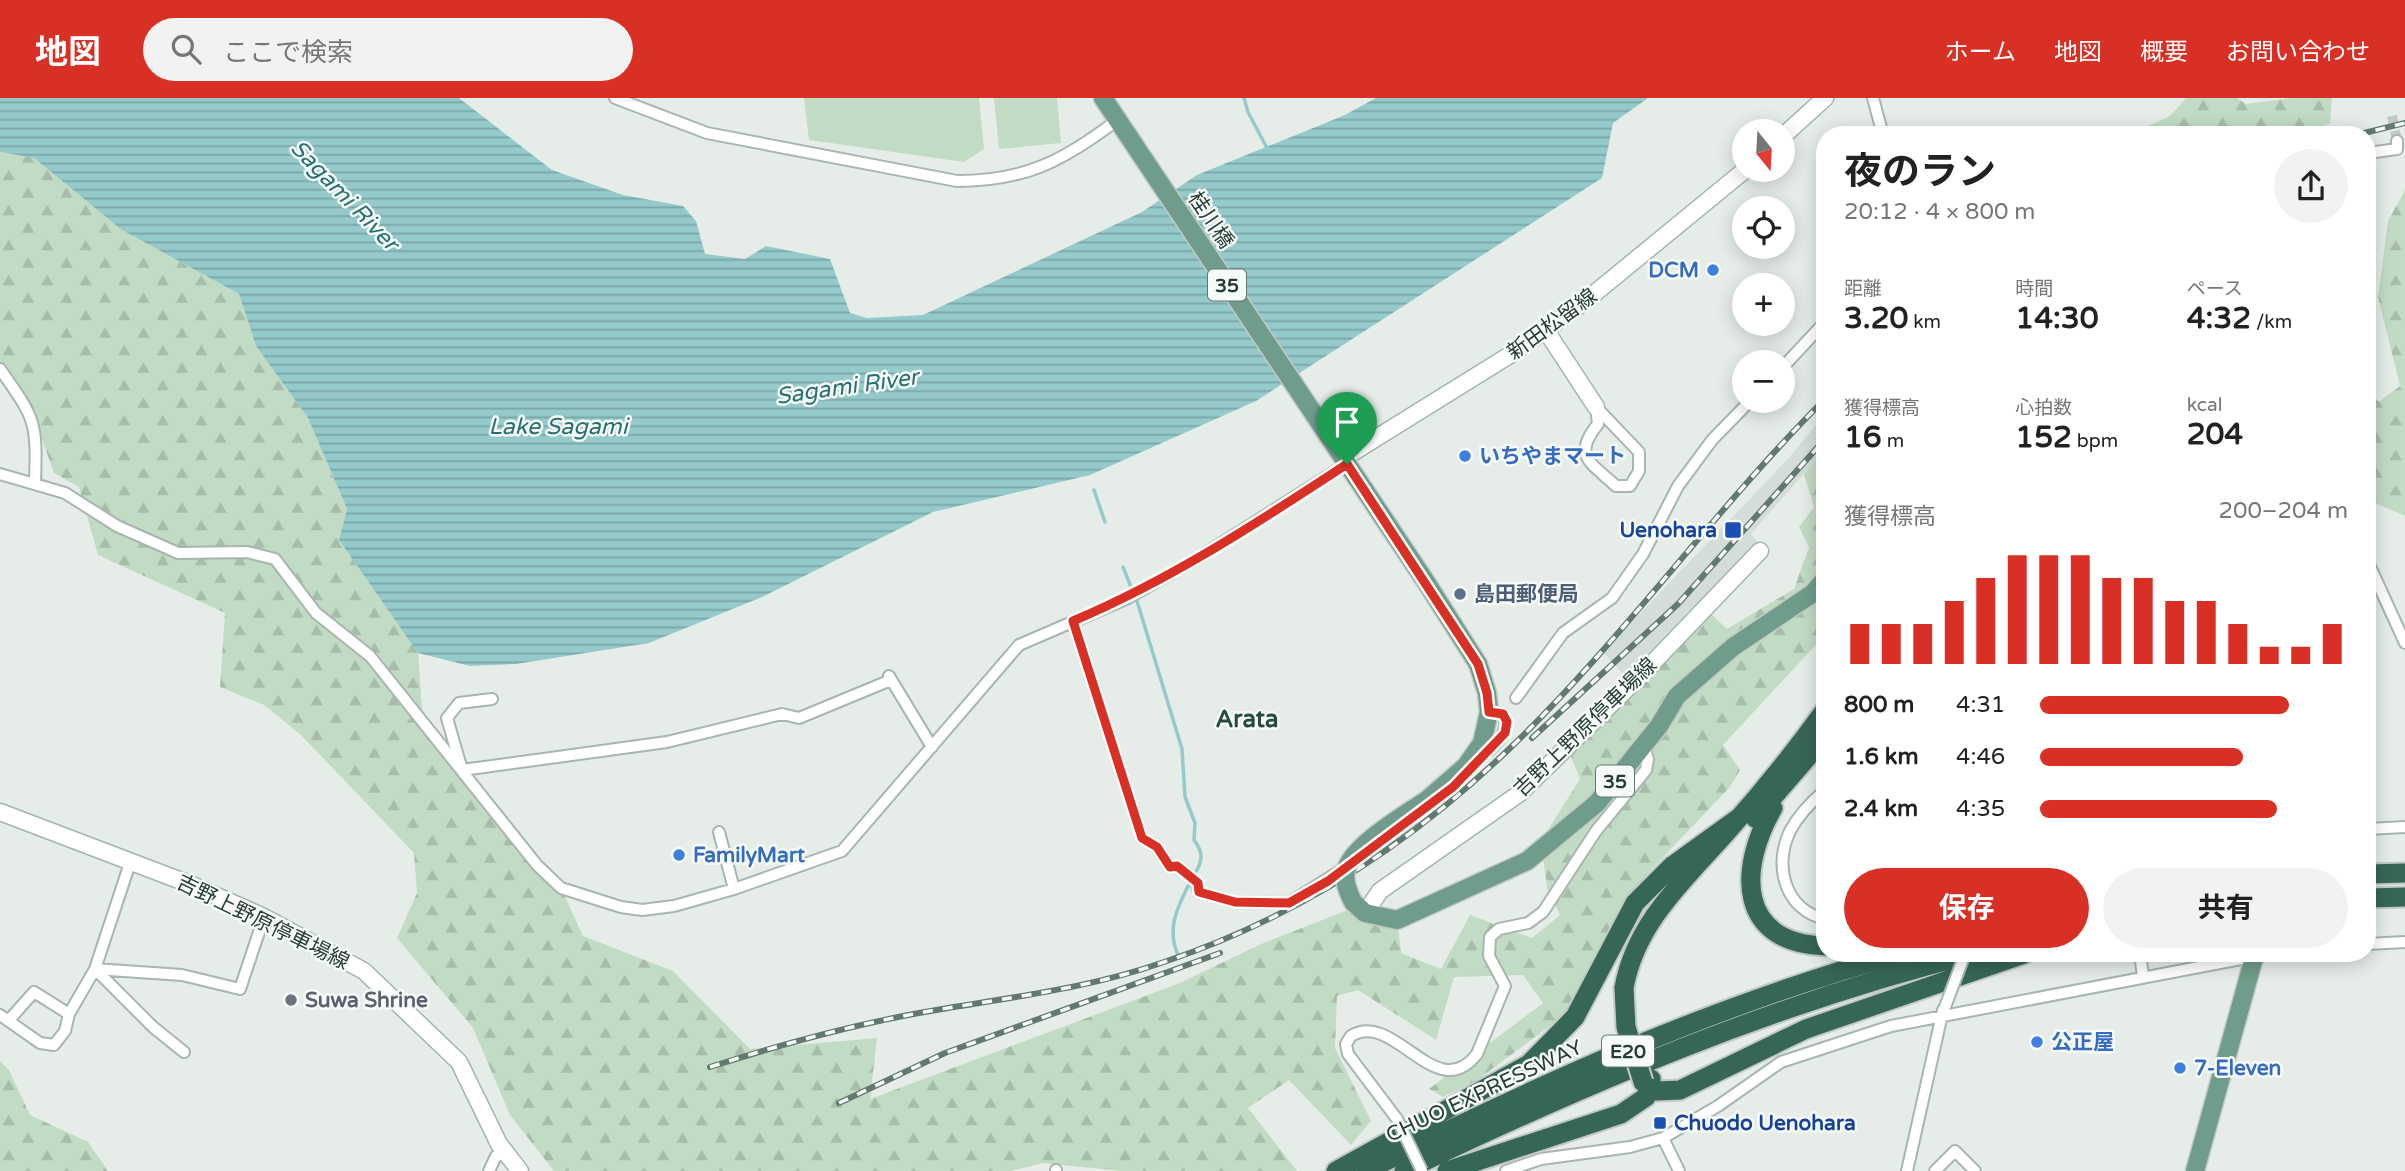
<!DOCTYPE html>
<html lang="ja">
<head>
<meta charset="utf-8">
<style>
	body { margin:0; font-family:"Varela Round","Noto Sans JP",sans-serif; background:#f2f2f2; color:#222; height:100vh; display:flex; flex-direction:column; font-size:26px; white-space:nowrap }
	* { box-sizing:border-box; margin:0 }
	p { font-size:23px; color:#767676 }
	.icon { flex:none; width:38px; height:38px; fill:none; stroke:currentColor; stroke-width:2; stroke-linecap:round; stroke-linejoin:round }
	.map { position:relative; flex:1; overflow:hidden }
	.sheet { position:absolute; left:1816px; top:28px; width:560px; height:836px; display:flex; flex-direction:column; background:#fff; border-radius:28px; box-shadow:0 4px 18px #0003 }
	.sheet>* { flex:none }
	.needle { width:46px; rotate:162deg }
	.tools { position:absolute; left:1732px; top:21px; display:grid; gap:14px }
	.tools a { display:grid; place-items:center; width:63px; height:63px; border-radius:50%; background:#fff; box-shadow:0 4px 18px #0003; font-size:35px }
	.pin { position:absolute; display:grid; place-items:center; width:60px; height:60px; color:#fff; margin:-72px -30px; border-radius:50% 50% 50% 0; rotate:-45deg; box-shadow:0 0 7px #0007 }
	.pin .icon { rotate:45deg }
	.round { display:grid; place-items:center; flex:none; width:74px; height:74px; border-radius:37px; background:#f2f2f2 }
	.summary { display:flex; align-items:center; justify-content:space-between; height:119px; padding:0 28px }
	h1 { font-size:38px; font-weight:700; line-height:52px }
	.metrics { display:grid; grid-template-columns:repeat(3,1fr); gap:10px; height:119px; padding:7px 28px }
	.metrics div { display:grid; align-content:center }
	.metrics b { font-size:30px; font-weight:700 }
	.metrics small { font-size:19px; font-weight:400 }
	.metrics p { font-size:19px }
	.chart { height:196px; padding:14px 28px }
	.chart p { display:flex; justify-content:space-between }
	.chart svg { width:100%; height:126px; margin-top:7px; stroke:#d93025; stroke-width:6 }
	.action { display:flex; gap:14px; margin-top:auto; padding:14px 28px }
	.action a { flex:1; height:80px; border-radius:42px; background:#d93025; color:#fff; font-size:28px; font-weight:700; line-height:80px; text-align:center }
	.action a+a { background:#f2f2f2; color:#222 }
	ul { padding:0 28px; list-style:none; font-size:23px }
	li { display:grid; grid-template-columns:112px 84px 1fr; align-items:center; height:52px }
	li i { height:18px; border-radius:9px; background:#d93025 }
	header { display:flex; align-items:center; gap:42px; box-sizing:border-box; height:98px; padding:0 35px; background:#d93025; color:#fff }
	header strong { font-size:33px }
	nav { display:flex; gap:38px; margin-inline-start:auto; font-size:24px }
	.search { width:490px; height:63px; background:#f2f2f2; display:flex; align-items:center; gap:18px; box-sizing:border-box; padding:0 24px; border-radius:38px; color:#767676; font-size:26px }
	.map>svg:first-child { display:block }
	.built { fill:#d4ddd8 }
	.green { fill:#c2dbc5 }
	.forest { fill:url(#forest-firs) }
	.water { fill:url(#water-rules) }
	.lines { fill:none; stroke-linecap:round; stroke-linejoin:round }
	.stream { stroke:#95cacb; stroke-width:3.5 }
	.street-tunnel { stroke:#c0cac5; stroke-width:10; stroke-dasharray:10 5; stroke-linecap:butt }
	.street-casing { stroke:#a9b5af; stroke-width:14 }
	.secondary-casing { stroke:#a3b5ac; stroke-width:19 }
	.primary-casing { stroke:#c3c9c6; stroke-width:21 }
	.highway-casing { stroke:#c3c9c6; stroke-width:23 }
	.street { stroke:#fff; stroke-width:10 }
	.secondary { stroke:#fff; stroke-width:16 }
	.primary { stroke:#709d8b; stroke-width:18 }
	.highway { stroke:#366656; stroke-width:19 }
	.rail-casing { stroke:#62796f; stroke-width:6 }
	.rail { stroke:#f6faf8; stroke-width:3.5; stroke-dasharray:10; stroke-linecap:butt }
	.street-bridge-casing { stroke:#a9b5af; stroke-width:14; stroke-linecap:butt }
	.primary-bridge-casing { stroke:#c3c9c6; stroke-width:21; stroke-linecap:butt }
	.highway-bridge-casing { stroke:#c3c9c6; stroke-width:23; stroke-linecap:butt }
	.street-bridge { stroke:#fff; stroke-width:10 }
	.primary-bridge { stroke:#709d8b; stroke-width:18 }
	.highway-bridge { stroke:#366656; stroke-width:19 }
	.route-casing { stroke:#fff; stroke-width:14 }
	.route { stroke:#d93025; stroke-width:9 }
	.shop-dot { fill:#3f7fe0; stroke:#f6faf8; stroke-width:2.5 }
	.transit-dot { fill:#1a4fb4; stroke:#f6faf8; stroke-width:2.5 }
	.service-dot { fill:#5c6f8a; stroke:#f6faf8; stroke-width:2.5 }
	.worship-dot { fill:#6b7280; stroke:#f6faf8; stroke-width:2.5 }
	.labels { text-anchor:middle; stroke-width:5; stroke-linejoin:round; paint-order:stroke }
	.shield { fill:#f6faf8; stroke:#65766f; stroke-width:2 }
	.shield-label { font-size:19px; font-weight:bold; fill:#273d34 }
	.street-label { font-size:21px; fill:#273d34; stroke:#f6faf8 }
	.shop-label { font-size:21px; font-weight:bold; fill:#366cbe; stroke:#f6faf8; text-anchor:start }
	.transit-label { font-size:21px; font-weight:bold; fill:#164399; stroke:#f6faf8; text-anchor:end }
	.service-label { font-size:21px; font-weight:bold; fill:#4e5e75; stroke:#f6faf8; text-anchor:start }
	.worship-label { font-size:21px; font-weight:bold; fill:#5b616d; stroke:#f6faf8; text-anchor:start }
	.water-label { font-size:23px; font-style:italic; fill:#287173; stroke:#f6faf8 }
	.quarter-label { font-size:24px; font-weight:bold; fill:#254d3e; stroke:#f6faf8 }
</style>
</head>
<body>
<header>
<strong>地図</strong>
<div class="search"><svg class="icon" aria-label="search" viewBox="0 0 24 24"><circle cx="10" cy="10" r="6"/><path d="M15 15l6 6"/></svg>ここで検索</div>
<nav><a>ホーム</a><a>地図</a><a>概要</a><a>お問い合わせ</a></nav>
</header>
<div class="map">
<svg width="2405" height="1073" viewBox="0 0 2405 1073">
	<defs>
		<pattern id="forest-firs" width="22" height="20" patternUnits="userSpaceOnUse" patternTransform="scale(1.75)"><rect width="22" height="20" fill="#c2dbc5"/><path d="M5 1l3.5 6h-7zM16 11l3.5 6h-7z" fill="#a7bdaa"/></pattern>
		<pattern id="water-rules" width="6" height="5" patternUnits="userSpaceOnUse" patternTransform="scale(1.75)"><rect width="6" height="5" fill="#95cacb"/><path d="M0 2.5h6" fill="none" stroke="#7aa5a6"/></pattern>
	</defs>
	<rect width="100%" height="100%" fill="#e6ede9"/>
	<path class="built" d="M 1825,316 L 1825,352 L 1751,436 L 1759,445 L 1626,579 L 1603,554 L 1787,362 Z"/>
	<path class="green" d="M 804,0 L 979,0 L 984,51 L 964,64 L 809,42 Z
		M 994,0 L 1057,0 L 1061,45 L 999,51 Z"/>
	<path class="forest" d="M 2186,0 L 2237,0 L 2246,6 L 2292,0 L 2332,0 L 2330,26 C 2306,32 2275,44 2251,34 L 2241,37 L 2129,37 L 2170,18 Z
		M 0,54 L 34,60 L 122,132 L 239,196 L 256,248 L 308,320 L 347,411 L 339,442 L 418,555 L 423,625 L 561,790 L 583,838 L 673,873 L 750,951 L 877,940 L 870,1001 L 1180,885 L 1261,846 L 1348,812 L 1366,824 L 1398,828 L 1401,855 L 1441,871 L 1470,817 L 1532,840 L 1560,817 L 1547,790 L 1541,743 L 1580,681 L 1567,649 L 1705,510 L 1727,531 L 1794,491 L 1809,449 L 1799,429 L 1814,409 L 1804,376 L 1825,352 L 1825,537 L 1723,647 L 1740,672 L 1730,689 L 1648,775 L 1566,916 L 1476,983 L 1443,999 L 1429,991 L 1543,905 L 1523,877 L 1454,879 L 1436,942 L 1358,892 L 1337,898 L 1335,950 L 1371,1023 L 1351,1047 L 1289,982 L 1248,1010 L 1297,1073 L 1121,1073 L 1043,1065 L 1011,1073 L 554,1073 L 510,1017 L 473,930 L 397,840 L 417,795 L 414,755 L 301,637 L 264,607 L 220,589 L 225,515 L 98,457 L 79,389 L 54,375 L 31,310 L 0,264 Z
		M 2405,92 L 2405,418 L 2368,402 L 2368,301 L 2380,303 L 2400,288 L 2378,199 L 2388,123 Z
		M 0,963 L 9,972 L 30,1017 L 88,1044 L 108,1073 L 0,1073 Z"/>
	<path class="water" d="M 0,0 L 459,0 L 552,72 L 623,97 L 683,108 L 696,123 L 705,156 L 745,161 L 766,148 L 830,161 L 850,215 L 867,220 L 923,217 L 1142,114 L 1197,77 L 1345,17 L 1376,0 L 1648,0 L 1613,25 L 1602,80 L 1256,303 L 1090,377 L 933,414 L 762,499 L 649,545 L 516,566 L 470,568 L 418,555 L 339,442 L 347,411 L 308,320 L 256,248 L 239,196 L 122,132 L 34,60 L 0,54 Z"/>
	<g class="lines">
		<path class="stream" d="M 1244,0 L 1248,14 L 1268,52
			M 1094,392 L 1105,424
			M 1123,469 L 1131,489
			M 1137,503 L 1182,651 L 1185,699 L 1195,725 L 1194,742 C 1203,754 1203,761 1196,774
			M 1178,857 C 1167,832 1176,812 1188,788"/>
		<path class="street-tunnel" d="M 2392,18 L 2397,43"/>
		<defs>
			<path id="street" d="M 615,0 L 707,35 L 957,83 C 1025,83 1063,63 1116,23
				M 1873,0 L 1883,37
				M 2368,55 L 2397,51 L 2397,43
				M 1783,269 L 1825,224
				M 0,271 C 36,322 37,323 35,386
				M 1596,309 L 1639,354 L 1639,373 L 1630,388 L 1616,388 C 1590,364 1572,358 1598,326 Z
				M 0,376 L 65,395 L 117,428 L 178,455 L 247,454 L 275,461 L 316,515 L 370,558 L 537,767 L 561,790 L 621,809 L 642,812 L 674,808 L 734,791 L 842,753 L 1019,547 L 1128,500 L 1198,460 L 1347,366
				M 2368,464 L 2405,545
				M 1073,523 L 1142,740 L 1157,749 L 1170,769 L 1177,768 C 1187,776 1197,781 1199,794 L 1235,804 L 1289,805 L 1348,768
				M 889,578 L 932,649
				M 1516,600 L 1563,535 L 1612,500 L 1643,456 L 1678,388 L 1712,342 L 1750,303
				M 492,601 L 459,605 L 447,620 L 462,672 L 667,644 L 782,616 L 799,620 L 891,582
				M 1477,663 C 1490,651 1513,636 1503,616 L 1489,614
				M 1825,692 C 1811,704 1799,716 1790,733 C 1773,768 1785,812 1825,821
				M 2368,731 L 2405,729
				M 719,734 L 734,791
				M 1367,755 L 1413,720
				M 2368,846 L 2405,844
				M 2140,856 L 2143,878
				M 95,871 L 182,877 L 240,891 L 264,819
				M 95,871 L 153,929 L 184,954
				M 0,917 L 40,945 L 54,947 L 65,933 L 69,916 L 95,871 L 131,762
				M 9,922 L 34,894 L 69,916
				M 1397,1021 L 1348,956 L 1346,946 L 1351,938 C 1394,911 1436,1009 1477,956 L 1505,888 L 1489,858 L 1490,839 L 1499,831 L 1528,825 L 1543,814 L 1596,733 L 1646,672 L 1648,661 L 1643,646
				M 1663,1040 L 1679,1073
				M 489,1073 L 496,1058 L 505,1055
				M 1056,1073 L 1056,1072
				M 1506,1073 L 1541,1061 L 1630,1049 L 1663,1040 L 1718,1008 L 1781,964 L 1891,928 L 2267,856
				M 1907,1073 L 1943,912
				M 1935,1073 L 1955,1053 L 1975,1073"/>
			<path id="secondary" d="M 1783,38 L 1825,0
				M 1545,231 L 1596,309
				M 1344,360 L 1513,255 L 1584,204 L 1745,72
				M 0,714 L 192,787 L 264,819 L 364,873 L 459,964 L 499,1046 L 520,1073
				M 1365,815 L 1380,793 L 1520,695 L 1644,574 L 1760,453"/>
			<path id="primary" d="M 1103,0 L 1426,484 L 1478,566 L 1487,595 L 1489,614 L 1482,645 L 1466,668 L 1428,701
				M 1353,804 L 1365,815 L 1397,822 L 1527,763 L 1597,705 L 1659,628 L 1677,598 L 1733,549 L 1813,495 L 1825,481
				M 2195,1073 L 2255,856"/>
			<path id="highway" d="M 1773,710 C 1738,771 1737,845 1825,848
				M 1755,720 L 1825,639
				M 2368,776 L 2405,775
				M 2368,800 L 2405,799
				M 1624,890 C 1636,822 1688,779 1732,728 C 1765,691 1796,652 1825,612
				M 1643,984 L 1657,993 L 1680,992 L 1806,931 L 2024,856
				M 1336,1073 L 1529,966 L 1575,919 L 1635,805 L 1672,768 L 1740,719
				M 1366,1073 C 1537,987 1714,907 1899,856
				M 1404,1073 C 1587,985 1775,905 1972,856
				M 1447,1073 L 1621,1016 L 1646,999 L 1651,981"/>
		</defs>
		<use href="#street" class="street-casing"/>
		<use href="#secondary" class="secondary-casing"/>
		<use href="#primary" class="primary-casing"/>
		<use href="#highway" class="highway-casing"/>
		<use href="#street" class="street"/>
		<use href="#secondary" class="secondary"/>
		<use href="#primary" class="primary"/>
		<use href="#highway" class="highway"/>
		<defs>
			<path id="rail" d="M 2356,37 L 2405,25
				M 1532,640 L 1678,506 L 1825,341
				M 710,969 C 779,947 848,928 919,915 C 1002,900 1085,892 1164,864 C 1295,820 1407,749 1507,653 C 1621,544 1714,412 1825,301
				M 839,1005 L 945,955 L 1220,855"/>
		</defs>
		<use href="#rail" class="rail-casing"/>
		<use href="#rail" class="rail"/>
		<defs>
			<path id="street-bridge" d="M 1945,909 L 1965,856
				M 1397,1021 L 1422,1073"/>
			<path id="primary-bridge" d="M 1353,804 C 1348,794 1343,783 1346,772 C 1352,747 1407,716 1428,701"/>
			<path id="highway-bridge" d="M 1624,890 L 1626,929 L 1643,984"/>
		</defs>
		<use href="#street-bridge" class="street-bridge-casing"/>
		<use href="#primary-bridge" class="primary-bridge-casing"/>
		<use href="#highway-bridge" class="highway-bridge-casing"/>
		<use href="#street-bridge" class="street-bridge"/>
		<use href="#primary-bridge" class="primary-bridge"/>
		<use href="#highway-bridge" class="highway-bridge"/>
	</g>
	<g class="lines">
		<defs>
			<path id="route" d="M 1347,366 L 1478,566 L 1487,595 L 1489,614 L 1503,616 L 1507,624 L 1505,635 L 1453,689 L 1328,783 L 1289,805 L 1235,804 L 1199,794 L 1198,785 L 1177,768 L 1170,769 L 1157,749 L 1142,740 L 1073,523 C 1170,482 1259,424 1347,366 Z"/>
		</defs>
		<use href="#route" class="route-casing"/>
		<use href="#route" class="route"/>
	</g>
	<g class="shop-dot">
		<circle cx="1713" cy="172" r="7"/>
		<circle cx="1465" cy="358" r="7"/>
		<circle cx="679" cy="757" r="7"/>
		<circle cx="2037" cy="944" r="7"/>
		<circle cx="2180" cy="970" r="7"/>
	</g>
	<g class="transit-dot">
		<rect x="1724" y="423" width="18" height="18" rx="3.5"/>
		<rect x="1653" y="1018" width="14" height="14" rx="3.5"/>
	</g>
	<circle class="service-dot" cx="1460" cy="496" r="7"/>
	<circle class="worship-dot" cx="291" cy="902" r="7"/>
	<g class="labels">
		<g class="shield">
			<rect x="1208" y="171.5" width="38" height="31" rx="5"/>
			<rect x="1596" y="667.5" width="38" height="31" rx="5"/>
			<rect x="1602" y="937.5" width="52" height="31" rx="5"/>
		</g>
		<g class="shield-label">
			<text x="1227" y="194">35</text>
			<text x="1615" y="690">35</text>
			<text x="1628" y="960">E20</text>
		</g>
		<g class="street-label">
			<text transform="translate(1211 122) rotate(56)" y="7">桂川橋</text>
			<text transform="translate(1552 226) rotate(-36)" y="7">新田松留線</text>
			<text transform="translate(1585 629) rotate(-44)" y="7">吉野上野原停車場線</text>
			<text transform="translate(263 824) rotate(26)" y="7">吉野上野原停車場線</text>
			<text transform="translate(1484 993) rotate(-25)" y="7">CHUO EXPRESSWAY</text>
		</g>
		<g class="shop-label">
			<text x="1699" y="179" text-anchor="end">DCM</text>
			<text x="1479" y="365">いちやまマート</text>
			<text x="693" y="764">FamilyMart</text>
			<text x="2051" y="951">公正屋</text>
			<text x="2194" y="977">7-Eleven</text>
		</g>
		<g class="transit-label">
			<text x="1717" y="439">Uenohara</text>
			<text x="1674" y="1032" text-anchor="start">Chuodo Uenohara</text>
		</g>
		<g class="service-label">
			<text x="1474" y="503">島田郵便局</text>
		</g>
		<g class="worship-label">
			<text x="305" y="909">Suwa Shrine</text>
		</g>
		<g class="water-label">
			<text transform="translate(345 97) rotate(46)" y="8">Sagami River</text>
			<text transform="translate(847 288) rotate(-8)" y="8">Sagami River</text>
			<text x="558" y="336">Lake Sagami</text>
		</g>
		<g class="quarter-label">
			<text x="1247" y="629">Arata</text>
		</g>
	</g>
</svg>
<div class="tools">
<a><svg class="needle" viewBox="-14 -14 28 28"><path d="M0-13l5 13h-10z" fill="#e53935"/><path d="M0 13l5-13h-10z" fill="#767676"/></svg></a>
<a><svg class="icon" aria-label="locate" viewBox="0 0 24 24"><circle cx="12" cy="12" r="6"/><path d="M12 2v4M12 18v4M2 12h4M18 12h4"/></svg></a>
<a>+</a>
<a>−</a>
</div>
<div class="pin" style="left:1347px;top:366px;background:#1e9e55"><svg class="icon" aria-label="arrive" viewBox="0 0 24 24"><path d="M6 21V4h12l-3 4 3 4H6"/></svg></div>
<section class="sheet">
<div class="summary"><div><h1>夜のラン</h1><p>20:12 · 4 × 800 m</p></div><a class="round"><svg class="icon" aria-label="share" viewBox="0 0 24 24"><path d="M12 15V3M7 8l5-5 5 5M5 13v7h14v-7"/></svg></a></div>
<div class="metrics">
<div><p>距離</p><b>3.20<small> km</small></b></div>
<div><p>時間</p><b>14:30</b></div>
<div><p>ペース</p><b>4:32<small> /km</small></b></div>
</div>
<div class="metrics">
<div><p>獲得標高</p><b>16<small> m</small></b></div>
<div><p>心拍数</p><b>152<small> bpm</small></b></div>
<div><p>kcal</p><b>204</b></div>
</div>
<div class="chart"><p><span>獲得標高</span>200–204 m</p>
<svg viewBox="0 0 160 44" preserveAspectRatio="none"><path d="M5 44V30M15 44V30M25 44V30M35 44V22M45 44V14M55 44V6M65 44V6M75 44V6M85 44V14M95 44V14M105 44V22M115 44V22M125 44V30M135 44V38M145 44V38M155 44V30"/></svg>
</div>
<ul>
<li><b>800 m</b>4:31<i style="width:81%"></i></li>
<li><b>1.6 km</b>4:46<i style="width:66%"></i></li>
<li><b>2.4 km</b>4:35<i style="width:77%"></i></li>
</ul>
<div class="action"><a>保存</a><a>共有</a></div>
</section>
</div>
</body>
</html>
